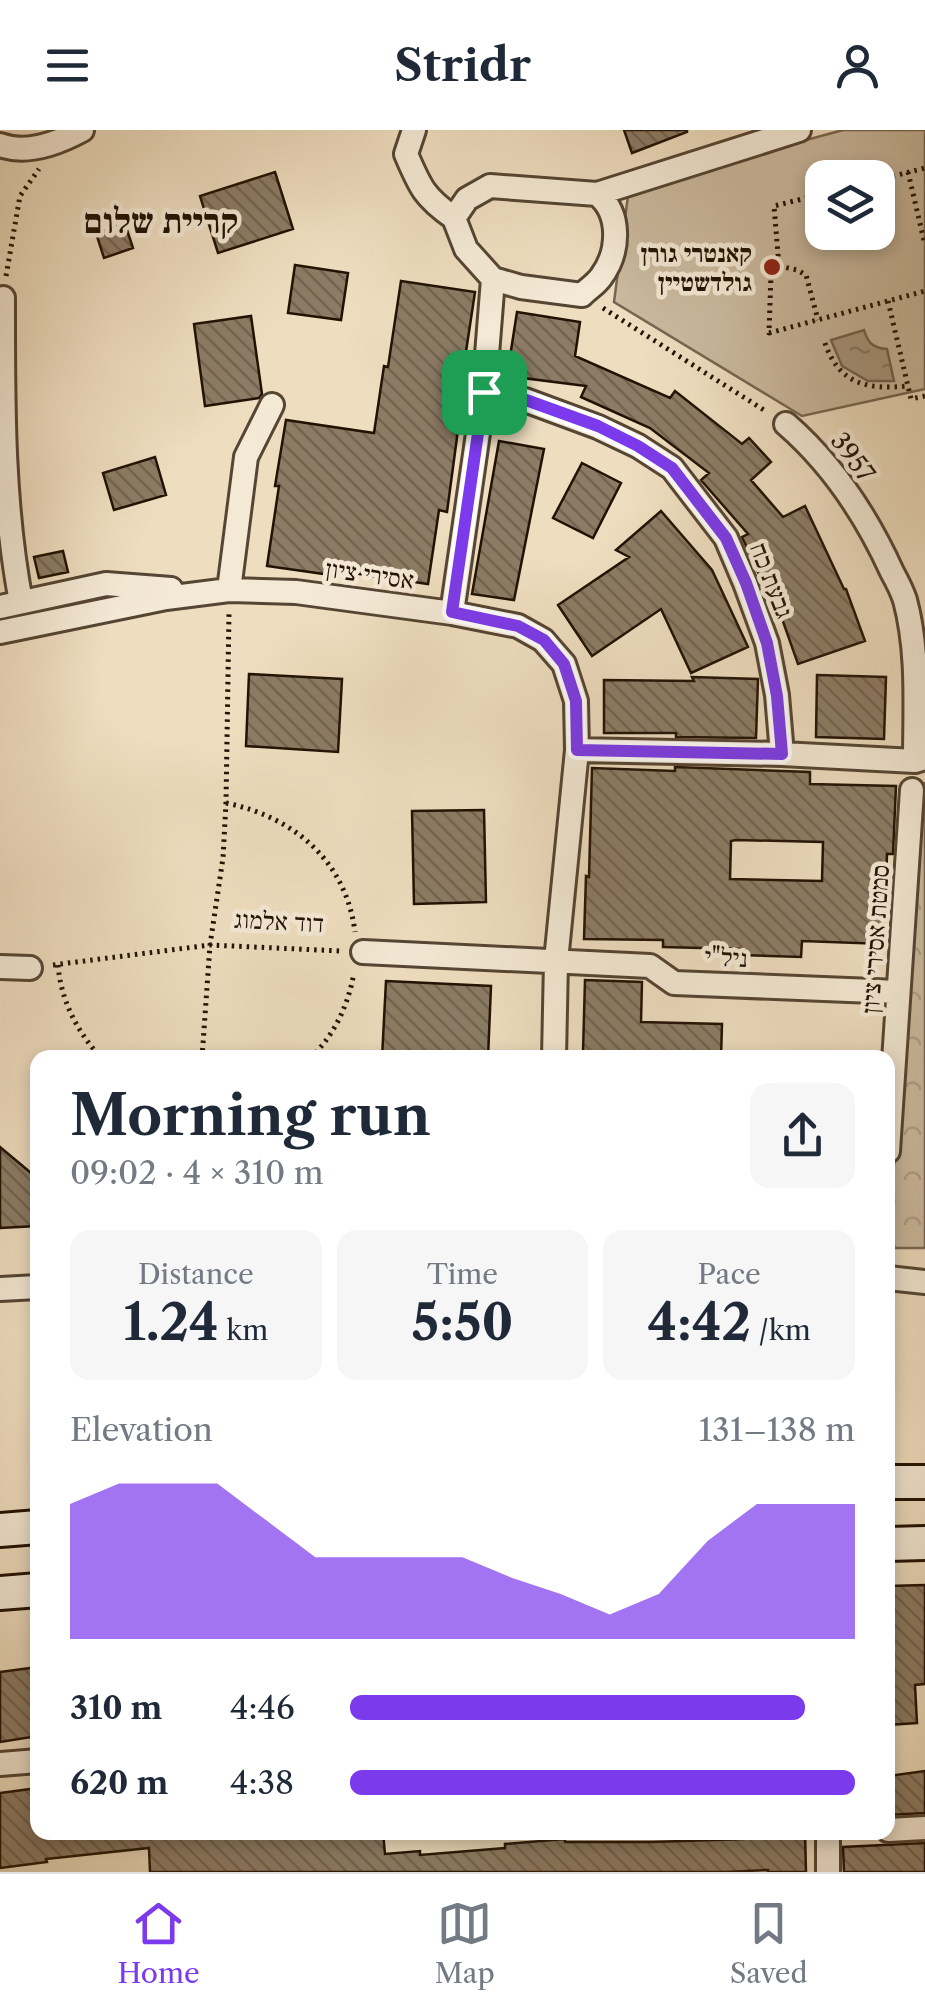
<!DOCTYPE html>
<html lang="en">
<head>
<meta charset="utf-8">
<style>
	body { margin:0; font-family:"Libre Caslon Text","Frank Ruhl Libre",serif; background:#f6f6f7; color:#1f2937; height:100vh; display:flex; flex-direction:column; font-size:38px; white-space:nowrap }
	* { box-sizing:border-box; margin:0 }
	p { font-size:32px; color:#747a83 }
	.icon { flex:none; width:55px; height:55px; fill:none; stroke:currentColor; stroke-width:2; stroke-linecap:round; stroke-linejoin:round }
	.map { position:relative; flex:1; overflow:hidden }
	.side { position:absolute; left:30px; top:920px; width:865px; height:790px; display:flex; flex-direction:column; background:#fff; border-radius:20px; box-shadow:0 5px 15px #0003 }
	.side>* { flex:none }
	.tools { position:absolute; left:805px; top:30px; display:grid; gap:20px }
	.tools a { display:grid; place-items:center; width:90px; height:90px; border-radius:20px; background:#fff; box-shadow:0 5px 15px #0003; font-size:50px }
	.pin { position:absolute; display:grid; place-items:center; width:85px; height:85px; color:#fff; margin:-42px; border-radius:20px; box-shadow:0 5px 15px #0006 }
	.round { display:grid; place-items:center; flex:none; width:105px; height:105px; border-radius:20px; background:#f6f6f7 }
	.headline { display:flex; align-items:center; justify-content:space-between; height:170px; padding:0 40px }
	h1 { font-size:55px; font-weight:700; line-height:75px }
	.figures { display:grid; grid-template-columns:repeat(3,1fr); gap:15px; height:170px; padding:10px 40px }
	.figures div { display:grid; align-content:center; border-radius:20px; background:#f6f6f7; text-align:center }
	.figures b { font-size:50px; font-weight:700 }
	.figures small { font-size:28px; font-weight:400 }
	.figures p { font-size:28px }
	.chart { height:280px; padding:20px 40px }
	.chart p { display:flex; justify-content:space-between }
	.chart svg { width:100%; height:180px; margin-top:10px; fill:#7c3aed; opacity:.7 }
	ul { padding:0 40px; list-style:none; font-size:32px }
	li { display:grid; grid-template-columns:160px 120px 1fr; align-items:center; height:75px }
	li i { height:25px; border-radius:12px; background:#7c3aed }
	header { display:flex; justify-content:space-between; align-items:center; height:130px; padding:0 40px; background:#fff; font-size:45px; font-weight:700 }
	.menu { display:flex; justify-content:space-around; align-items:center; height:140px; border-top:2px solid #e0e1e3; background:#fff; font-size:28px; color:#747a83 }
	.menu a { display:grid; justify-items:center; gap:5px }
	.menu .current { color:#7c3aed }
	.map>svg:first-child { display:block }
	.park { fill:url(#park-crowns); stroke:#766652; stroke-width:2.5 }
	.pitch { fill:#cbba9f; stroke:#766652; stroke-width:2.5; fill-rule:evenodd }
	.water { fill:url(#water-ripples); stroke:#73624e; stroke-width:2.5 }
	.building { fill:url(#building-back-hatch); stroke:#221204; stroke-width:2.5; fill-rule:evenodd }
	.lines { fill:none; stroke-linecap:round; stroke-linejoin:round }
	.minor-casing { stroke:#554533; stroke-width:28 }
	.secondary-casing { stroke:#221204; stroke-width:38 }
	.path { stroke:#221204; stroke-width:5; stroke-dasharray:2.5 5; stroke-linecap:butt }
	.minor { stroke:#f4e9d5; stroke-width:22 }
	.secondary { stroke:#f4e9d5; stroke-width:32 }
	.route-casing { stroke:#fff; stroke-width:20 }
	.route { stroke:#7c3aed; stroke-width:12 }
	.poi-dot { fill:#8f2418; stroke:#f4e9d5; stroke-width:4 }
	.labels { text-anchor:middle; stroke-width:9; stroke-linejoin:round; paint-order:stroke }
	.poi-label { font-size:25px; font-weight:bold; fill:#221204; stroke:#f4e9d5; text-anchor:end }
	.street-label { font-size:25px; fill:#221204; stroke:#f4e9d5 }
	.district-label { font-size:35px; font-weight:bold; fill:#221204; stroke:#f4e9d5 }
</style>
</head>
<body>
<header><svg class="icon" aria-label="menu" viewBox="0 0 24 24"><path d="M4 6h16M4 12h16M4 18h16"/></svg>Stridr<svg class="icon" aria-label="person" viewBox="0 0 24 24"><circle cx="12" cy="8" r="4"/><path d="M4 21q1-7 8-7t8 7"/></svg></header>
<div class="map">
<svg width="925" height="1742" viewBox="0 0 925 1742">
	<defs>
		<pattern id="park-crowns" width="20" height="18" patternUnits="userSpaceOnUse" patternTransform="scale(2.5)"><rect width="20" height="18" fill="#cbba9f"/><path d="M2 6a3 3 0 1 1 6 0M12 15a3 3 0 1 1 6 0" fill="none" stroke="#ae9f87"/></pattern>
		<pattern id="water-ripples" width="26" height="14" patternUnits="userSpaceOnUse" patternTransform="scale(2.5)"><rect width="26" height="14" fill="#a9987f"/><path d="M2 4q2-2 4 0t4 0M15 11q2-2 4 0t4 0" fill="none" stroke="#897b66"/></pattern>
		<pattern id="building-back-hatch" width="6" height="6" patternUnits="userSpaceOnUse" patternTransform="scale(2.5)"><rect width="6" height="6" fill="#8c7c65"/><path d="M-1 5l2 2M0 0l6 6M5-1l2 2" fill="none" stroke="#726451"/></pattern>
	</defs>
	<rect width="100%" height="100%" fill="#eeddbf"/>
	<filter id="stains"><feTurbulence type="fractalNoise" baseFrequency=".002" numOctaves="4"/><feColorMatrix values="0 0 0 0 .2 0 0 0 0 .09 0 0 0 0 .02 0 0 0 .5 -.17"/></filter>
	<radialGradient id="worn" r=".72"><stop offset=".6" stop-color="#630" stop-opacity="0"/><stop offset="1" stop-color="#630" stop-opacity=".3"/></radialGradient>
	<path class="park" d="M 925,653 L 925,1118 L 888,1118 L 921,655 Z"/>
	<path class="pitch" d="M 843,0 L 925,0 L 925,259 L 802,286 L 614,172 L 629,58 ZM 822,48 L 878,48 L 878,102 L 822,102 Z"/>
	<path class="water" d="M 864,200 C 868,213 873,218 887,219 L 894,251 L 868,251 L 842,236 L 831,210 Z"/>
	<path class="building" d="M 624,0 L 687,0 L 687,2 L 632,23 Z
		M 275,42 L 293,99 L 218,123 L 200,66 Z
		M 125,94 L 133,118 L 104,128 L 96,103 Z
		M 295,135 L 348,143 L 341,190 L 288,183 Z
		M 401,151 L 475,162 L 462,248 L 465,248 L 447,382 L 439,380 L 428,454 L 332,440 L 331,445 L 267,436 L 279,356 L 275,356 L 286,290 L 374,303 L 384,236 L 388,237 Z
		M 517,182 L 580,192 L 575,226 L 670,268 L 675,261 L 742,314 L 749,308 L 771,332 L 751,350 L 783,387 L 805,376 L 844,459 L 846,459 L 865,511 L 798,534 L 774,466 L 770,468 L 742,407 L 748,404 L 701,350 L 709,343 L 650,298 L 581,267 L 586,256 L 507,246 Z
		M 251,186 L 262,264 L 259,268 L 205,276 L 194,194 Z
		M 499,311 L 544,319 L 514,470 L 472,464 Z
		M 155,327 L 166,365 L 114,380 L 103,343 Z
		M 582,333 L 621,353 L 593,408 L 553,388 Z
		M 661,381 L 712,440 L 748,517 L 691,543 L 661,479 L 592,526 L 558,475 L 629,427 L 616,420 Z
		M 63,421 L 68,442 L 39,448 L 34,427 Z
		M 249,544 L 342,549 L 338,622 L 246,616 Z
		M 817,545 L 886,547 L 884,609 L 816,607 Z
		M 692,547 L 758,549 L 756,608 L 676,607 L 676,603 L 604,603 L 604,550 L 694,551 Z
		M 675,637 L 810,642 L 810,654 L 896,656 L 893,724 L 887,724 L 884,814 L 802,811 L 801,827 L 741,825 L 741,819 L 663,817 L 663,810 L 584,809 L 586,746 L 589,747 L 592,638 L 675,641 ZM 736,710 L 823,712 L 822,751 L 730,749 L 731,711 Z
		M 484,680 L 486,772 L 414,774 L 412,681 Z
		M 585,850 L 642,852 L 641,892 L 722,894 L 721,928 L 665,928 L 665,925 L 583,922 Z
		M 386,851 L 491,856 L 488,928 L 382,928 Z
		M 0,1017 L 31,1043 L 37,1096 L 0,1098 Z
		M 925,1455 L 925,1554 L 915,1555 L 917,1593 L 888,1595 L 888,1456 Z
		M 38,1537 L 38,1606 L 0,1612 L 0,1542 Z
		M 925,1641 L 925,1683 L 888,1685 L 888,1646 Z
		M 38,1658 L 38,1702 L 383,1702 L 385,1724 L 420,1721 L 420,1725 L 505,1718 L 505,1714 L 565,1709 L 565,1712 L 652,1712 L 744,1709 L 743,1702 L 805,1702 L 806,1742 L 768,1742 L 768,1740 L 725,1742 L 150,1742 L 149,1718 L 46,1729 L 47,1732 L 0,1738 L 0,1663 Z
		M 925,1713 L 925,1742 L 844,1742 L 843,1717 Z"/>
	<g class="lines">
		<defs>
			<path id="minor" d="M 414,0 L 406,24 C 420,57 424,67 454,88
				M 0,15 C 27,25 58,13 82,0
				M 490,56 L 597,64 C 622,84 619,123 601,147 C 596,154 588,159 582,165 L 521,157 L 493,149 L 466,119 L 454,88 L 467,69 Z
				M 597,64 L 799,0
				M 3,168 C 3,270 2,372 21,472
				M 484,262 L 525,270 L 598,297 L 638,316 L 672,338 L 726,408 L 745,453 L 767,513 L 777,565 L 782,624
				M 786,294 C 832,334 867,387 892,442 C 897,451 902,461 905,470 C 919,522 915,578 915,631
				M 229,460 L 246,327 L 272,275
				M 0,477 L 106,454 L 171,459
				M 452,483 L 484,262 L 493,149
				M 0,502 L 166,468 L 229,460 L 296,462 L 452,483 L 518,496 L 543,510 L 564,534 L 576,571 L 577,620 L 556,831 L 554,928
				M 577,620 L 782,624 L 915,631 L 925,628
				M 363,822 L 650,836 L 674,853 L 898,862
				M 0,837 L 30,838
				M 888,1021 L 912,660
				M 888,1148 L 925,1152
				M 0,1159 L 38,1157
				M 0,1634 L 38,1631
				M 888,1700 L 925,1698
				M 828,1702 L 828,1742"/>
			<path id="secondary" d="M 888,1352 L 925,1352
				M 0,1400 L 38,1397
				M 888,1414 L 925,1413
				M 0,1463 L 38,1460"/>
		</defs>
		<use href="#minor" class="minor-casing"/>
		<use href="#secondary" class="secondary-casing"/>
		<path class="path" d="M 908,42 L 925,115
			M 878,50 L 925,38
			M 822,64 L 774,76 L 779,136 L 771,144 L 769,203 L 925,161
			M 779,136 L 797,140 L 806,145 L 818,190
			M 6,146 L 20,66 L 39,39
			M 888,171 L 911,269 L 925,266
			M 603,178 L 767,282
			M 825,213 C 839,254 867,260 908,256
			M 226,673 C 294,687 346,731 355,802
			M 53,835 L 210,815 L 341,821
			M 58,835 C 61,871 77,901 101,928
			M 202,928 L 210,815 L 223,728 L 226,673 L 229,482
			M 310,928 C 335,905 348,875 354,843"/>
		<use href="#minor" class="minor"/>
		<use href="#secondary" class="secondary"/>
	</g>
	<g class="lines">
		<defs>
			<path id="route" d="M 484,262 L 526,270 L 598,296 L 638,316 L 672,338 L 726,408 L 746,453 L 767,513 L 777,566 L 782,624 L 577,620 L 576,571 L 564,534 L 544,510 L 518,496 L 452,482 Z"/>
		</defs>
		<use href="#route" class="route-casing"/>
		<use href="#route" class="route"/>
	</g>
	<circle class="poi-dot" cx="772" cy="137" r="10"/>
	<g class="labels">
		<g class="poi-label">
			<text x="752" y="132">קאנטרי גורן<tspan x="752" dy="29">גולדשטיין</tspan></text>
		</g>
		<g class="street-label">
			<text transform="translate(853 327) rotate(53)" y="9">3957</text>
			<text transform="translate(370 444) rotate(8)" y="9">אסירי ציון</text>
			<text transform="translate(772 450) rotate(69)" y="9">גבעת כח</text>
			<text transform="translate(279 791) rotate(3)" y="9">דוד אלמוג</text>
			<text transform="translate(875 809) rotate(-86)" y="9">סמטת אסירי ציון</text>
			<text transform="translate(726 827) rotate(3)" y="9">ניל"י</text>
		</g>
		<g class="district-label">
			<text x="161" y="103">קריית שלום</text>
		</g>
	</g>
	<rect width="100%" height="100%" filter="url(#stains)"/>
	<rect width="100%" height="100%" fill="url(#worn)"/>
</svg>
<div class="tools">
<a><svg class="icon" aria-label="layers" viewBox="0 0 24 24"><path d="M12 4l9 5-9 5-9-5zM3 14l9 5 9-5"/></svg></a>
</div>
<div class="pin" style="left:484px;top:262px;background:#1e9e55"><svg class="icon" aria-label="arrive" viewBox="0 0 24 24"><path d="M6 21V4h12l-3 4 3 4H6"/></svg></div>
<section class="side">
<div class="headline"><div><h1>Morning run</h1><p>09:02 · 4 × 310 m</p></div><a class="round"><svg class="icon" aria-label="share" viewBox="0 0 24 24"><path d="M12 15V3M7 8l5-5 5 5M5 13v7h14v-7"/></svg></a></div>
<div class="figures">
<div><p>Distance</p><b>1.24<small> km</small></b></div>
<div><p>Time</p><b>5:50</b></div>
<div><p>Pace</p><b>4:42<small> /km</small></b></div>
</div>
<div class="chart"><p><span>Elevation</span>131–138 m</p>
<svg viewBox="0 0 160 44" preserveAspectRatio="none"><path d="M0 44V11L10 6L20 6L30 6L40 15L50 24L60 24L70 24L80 24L90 29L100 33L110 38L120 33L130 20L140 11L150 11L160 11V44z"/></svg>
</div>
<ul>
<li><b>310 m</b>4:46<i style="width:90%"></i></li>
<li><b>620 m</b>4:38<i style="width:100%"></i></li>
</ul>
</section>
</div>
<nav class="menu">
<a class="current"><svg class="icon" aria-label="home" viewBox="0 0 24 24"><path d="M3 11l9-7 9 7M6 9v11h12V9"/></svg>Home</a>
<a><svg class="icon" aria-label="map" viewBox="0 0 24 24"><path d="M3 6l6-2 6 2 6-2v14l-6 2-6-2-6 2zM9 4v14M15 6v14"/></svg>Map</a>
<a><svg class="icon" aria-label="saved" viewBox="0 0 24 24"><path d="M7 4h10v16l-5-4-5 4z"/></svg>Saved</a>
</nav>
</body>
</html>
